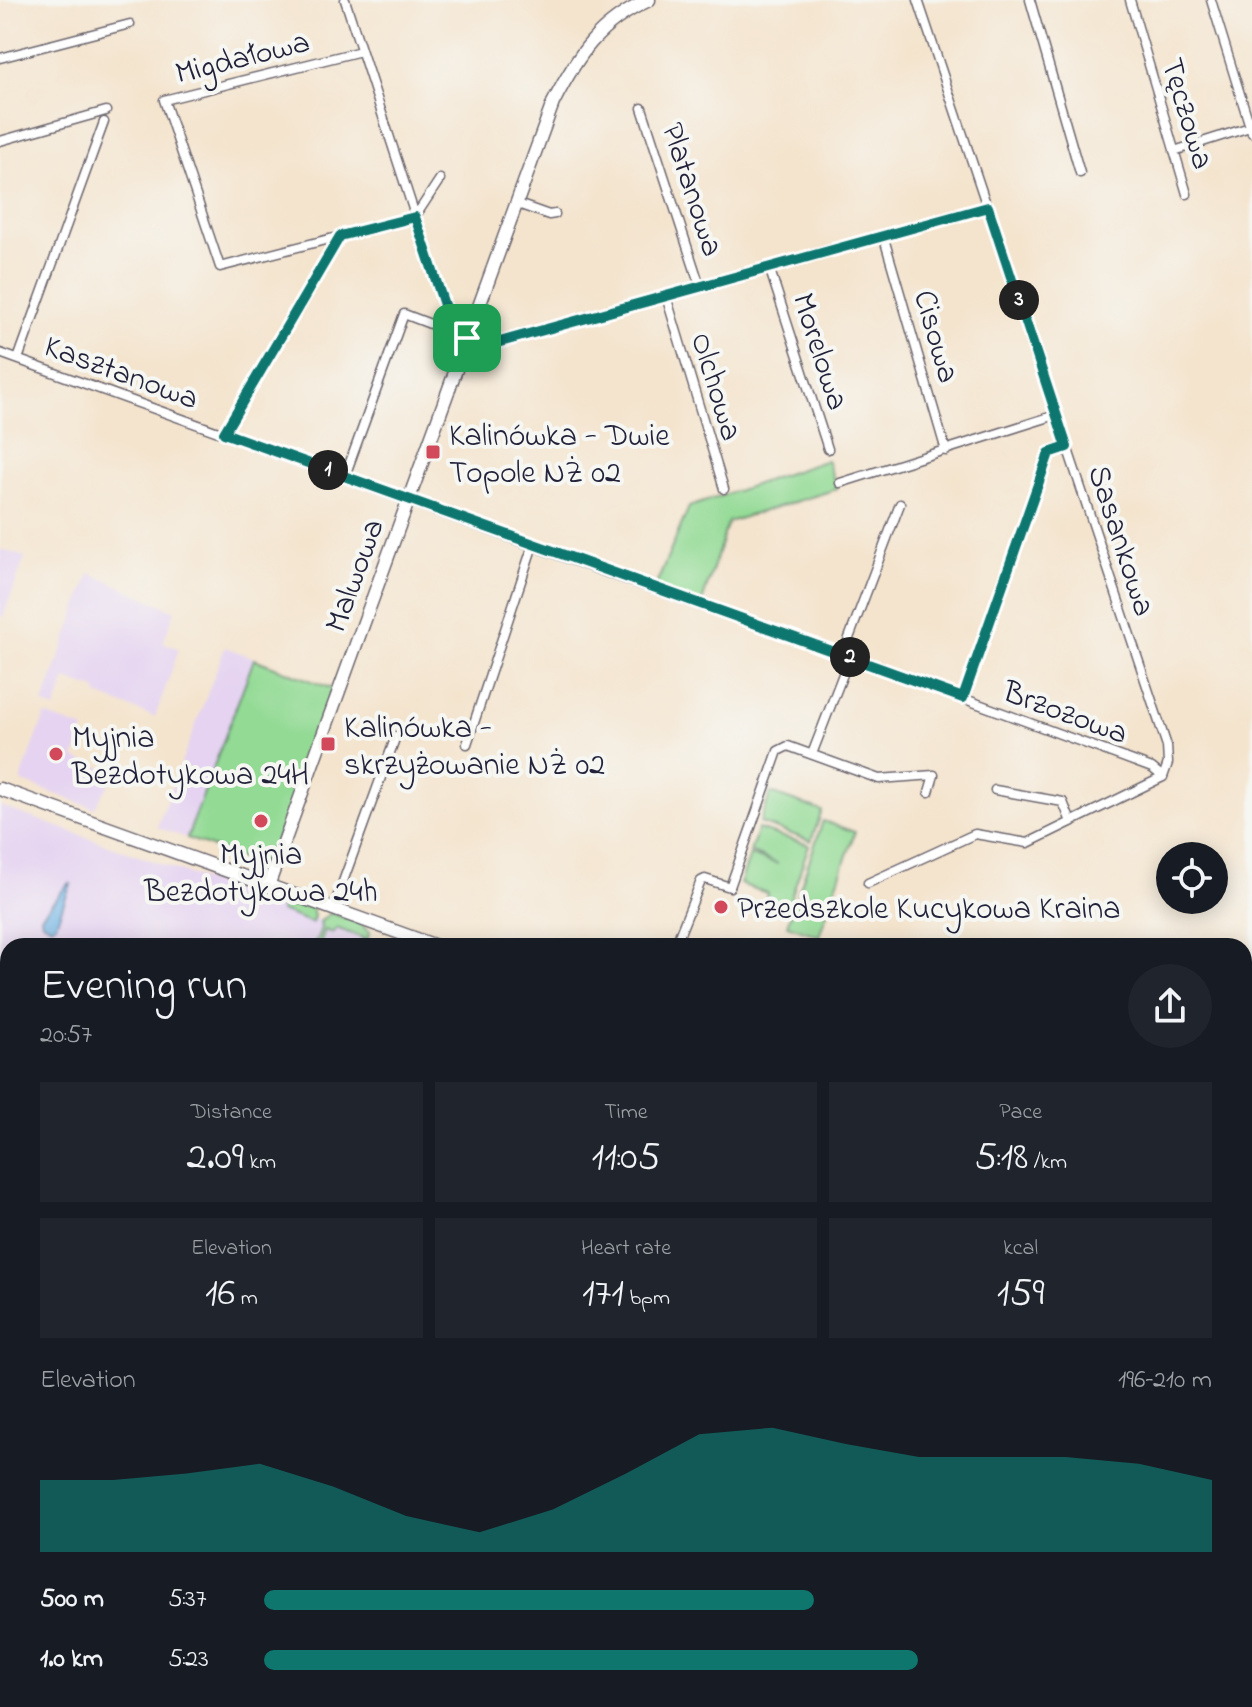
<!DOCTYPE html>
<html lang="en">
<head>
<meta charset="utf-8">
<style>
	body { margin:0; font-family:"Indie Flower",sans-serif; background:#20242c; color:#f1f3f6; height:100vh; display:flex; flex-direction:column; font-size:30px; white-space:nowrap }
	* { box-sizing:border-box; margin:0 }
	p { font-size:26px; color:#9ea1a6 }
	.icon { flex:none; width:44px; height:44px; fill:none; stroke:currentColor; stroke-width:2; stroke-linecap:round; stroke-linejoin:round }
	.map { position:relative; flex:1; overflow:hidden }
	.drawer { position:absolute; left:0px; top:938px; width:1252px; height:770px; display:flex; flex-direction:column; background:#171b24; border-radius:24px 24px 0 0; box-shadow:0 4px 20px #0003 }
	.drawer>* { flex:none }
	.fabs { position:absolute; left:1156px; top:842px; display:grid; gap:16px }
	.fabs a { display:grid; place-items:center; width:72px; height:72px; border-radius:50%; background:#171b24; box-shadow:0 4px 20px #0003; font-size:40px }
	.pin { position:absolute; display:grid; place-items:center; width:68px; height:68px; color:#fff; margin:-34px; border-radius:16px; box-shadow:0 4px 12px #0006 }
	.km { position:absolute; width:40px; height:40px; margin:-20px; border-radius:50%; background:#222; color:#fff; font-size:22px; line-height:40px; text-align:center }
	.round { display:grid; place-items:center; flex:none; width:84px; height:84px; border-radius:42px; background:#20242c }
	.overview { display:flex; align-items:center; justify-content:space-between; height:136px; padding:0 40px }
	h1 { font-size:44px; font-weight:600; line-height:60px }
	.figures { display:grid; grid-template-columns:repeat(3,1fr); gap:12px; height:136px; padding:8px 40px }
	.figures div { display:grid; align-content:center; border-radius:0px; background:#20242c; text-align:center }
	.figures b { font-size:40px; font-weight:600 }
	.figures small { font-size:22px; font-weight:400 }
	.figures p { font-size:22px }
	.chart { height:224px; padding:16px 40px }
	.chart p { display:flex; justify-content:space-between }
	.chart svg { width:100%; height:144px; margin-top:8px; fill:#0f766e; opacity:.7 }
	ul { padding:0 40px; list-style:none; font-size:26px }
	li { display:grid; grid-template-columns:128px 96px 1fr; align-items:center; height:60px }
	li i { height:20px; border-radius:10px; background:#0f766e }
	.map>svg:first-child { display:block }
	.built { fill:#e5d3f1 }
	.industrial { fill:#c7c0d9 }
	.green { fill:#93da94; stroke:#5a7e68; stroke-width:2 }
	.water { fill:#6eb2e4; stroke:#486a90; stroke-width:2 }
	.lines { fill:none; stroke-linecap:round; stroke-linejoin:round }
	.stream { stroke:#6eb2e4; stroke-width:2 }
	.street-casing { stroke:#6c666e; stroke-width:11 }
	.secondary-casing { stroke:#6c666e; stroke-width:15 }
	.primary-casing { stroke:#6c666e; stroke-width:15 }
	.street { stroke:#fff; stroke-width:8 }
	.secondary { stroke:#fff; stroke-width:12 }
	.primary { stroke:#fff; stroke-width:12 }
	.route-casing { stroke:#fff; stroke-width:16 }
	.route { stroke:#0f766e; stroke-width:10 }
	.poi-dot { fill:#d1495b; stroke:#f6f6f2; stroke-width:3 }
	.labels { text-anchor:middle; stroke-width:8; stroke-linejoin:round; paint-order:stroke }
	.street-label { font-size:32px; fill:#22223b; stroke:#f6f6f2 }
	.poi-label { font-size:32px; fill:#22223b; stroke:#f6f6f2; text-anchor:start }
</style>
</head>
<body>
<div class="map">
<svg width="1252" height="1707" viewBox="0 0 1252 1707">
	<rect width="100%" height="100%" fill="#f6f6f2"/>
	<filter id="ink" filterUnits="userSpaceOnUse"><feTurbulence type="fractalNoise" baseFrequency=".0125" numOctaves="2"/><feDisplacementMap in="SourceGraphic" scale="16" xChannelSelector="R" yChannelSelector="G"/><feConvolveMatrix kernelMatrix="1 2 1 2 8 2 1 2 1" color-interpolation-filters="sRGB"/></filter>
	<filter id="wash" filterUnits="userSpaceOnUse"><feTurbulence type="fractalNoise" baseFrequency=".006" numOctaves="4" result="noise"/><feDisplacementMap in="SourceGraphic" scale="32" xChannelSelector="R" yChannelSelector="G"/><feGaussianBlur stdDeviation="1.8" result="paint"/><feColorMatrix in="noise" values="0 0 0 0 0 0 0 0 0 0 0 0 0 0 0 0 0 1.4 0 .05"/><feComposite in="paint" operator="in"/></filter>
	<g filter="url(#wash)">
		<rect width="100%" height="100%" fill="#f4e4ce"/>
		<path class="built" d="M 0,549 L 25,557 L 3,617 L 0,616 Z
			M 90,573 L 175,611 L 163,642 L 179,649 L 155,717 L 97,695 L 98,690 L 66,679 L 55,709 L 43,704 Z
			M 225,647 L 254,658 L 216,762 L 295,789 L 266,868 L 157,827 Z
			M 45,715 L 84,729 L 74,758 L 113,772 L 107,788 L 94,808 L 20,781 Z
			M 0,806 L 227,888 L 392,946 L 8,946 L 8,1035 L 0,1027 Z"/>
		<path class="industrial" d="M 8,1466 L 8,1700 L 441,1700 L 435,1707 L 0,1707 L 0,1479 Z"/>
		<path class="green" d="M 827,460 L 837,489 L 728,522 L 701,605 L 660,591 L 656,585 L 689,507 Z
			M 254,659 L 333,689 L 266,868 L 187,838 Z
			M 771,793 L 822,811 L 811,841 L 760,823 Z
			M 823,821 L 855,832 L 819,936 L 787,925 Z
			M 758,829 L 809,845 L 788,906 L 766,898 L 767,893 L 740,884 L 750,855 L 778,864 L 750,852 Z
			M 242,882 L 312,907 L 314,916 L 312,923 L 280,911 L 281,906 L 236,891 L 238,884 Z
			M 330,913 L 360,923 L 369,932 L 368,939 L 362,942 L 363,938 L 336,928 L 333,933 L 325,930 L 319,946 L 314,946 L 321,928 L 320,922 Z
			M 784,1700 L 937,1700 L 922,1707 L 766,1707 Z"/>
		<path class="water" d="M 69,883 L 71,884 L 56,924 L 52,927 L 42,922 L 41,916 Z"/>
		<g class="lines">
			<path class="stream" d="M 0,1058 L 8,1067"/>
		</g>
	</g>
	<g filter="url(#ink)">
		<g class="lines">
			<defs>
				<path id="street" d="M 345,0 L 453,332
					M 918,0 L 1167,746 L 1168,763 L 1163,777
					M 1030,0 L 1080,173
					M 1130,0 L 1187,194
					M 1211,0 L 1252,133
					M 361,51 L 164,100 L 220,267 L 415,217 L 440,179
					M 0,58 L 130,24
					M 642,108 L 700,286
					M 0,141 L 106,111
					M 1174,151 L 1250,127
					M 515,203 L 549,215 L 555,214
					M 883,235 L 946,451
					M 769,267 L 828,449
					M 666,296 L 724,489
					M 463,348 L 481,349 L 558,325 L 988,207
					M 0,353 L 608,573 L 843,654 L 1152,768 L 1163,777
					M 18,359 L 104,122
					M 224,433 L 340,236
					M 345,476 L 404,314 L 467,338
					M 840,483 L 1056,415
					M 843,654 L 900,504
					M 963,698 L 1049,453 L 1067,447
					M 467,744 L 533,545
					M 812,754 L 850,656
					M 995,790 L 1063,802 L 1071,822
					M 868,883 L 975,834 L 1028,843 L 1163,777
					M 333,909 L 396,736
					M 675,946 L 701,881 L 705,879 L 730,887 L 778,751 L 788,746 L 879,779 L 934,775 L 929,792
					M 0,1196 L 8,1199
					M 1244,1392 L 1252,1395
					M 0,1463 L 8,1450
					M 1244,1517 L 1252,1514
					M 554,1700 L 561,1707
					M 1046,1700 L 1066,1707
					M 503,1707 L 516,1700
					M 943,1707 L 958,1700
					M 1232,1707 L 1252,1698"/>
				<path id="secondary" d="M 0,789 L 436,946
					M 268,886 L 553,103 C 578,54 598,24 649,0
					M 1244,1240 L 1252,1243"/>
				<path id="primary" d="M 0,1074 L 8,1082
					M 0,1106 L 8,1114
					M 0,1135 L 8,1135
					M 0,1170 L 8,1172
					M 596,1700 L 603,1707
					M 630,1700 L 637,1707"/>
			</defs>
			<use href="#street" class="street-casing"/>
			<use href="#secondary" class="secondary-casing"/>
			<use href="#primary" class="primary-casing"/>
			<use href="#street" class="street"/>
			<use href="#secondary" class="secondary"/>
			<use href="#primary" class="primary"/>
		</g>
	</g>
	<g class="lines" filter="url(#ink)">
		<defs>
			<path id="route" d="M 988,207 L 1067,447 L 1049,453 L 963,698 L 224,433 L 340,236 L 415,217 L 453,332 L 467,338 L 463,348 L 471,350 Z"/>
		</defs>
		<use href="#route" class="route-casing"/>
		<use href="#route" class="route"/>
	</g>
	<g class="poi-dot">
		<rect x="425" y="444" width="16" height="16" rx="4"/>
		<rect x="320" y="736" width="16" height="16" rx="4"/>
		<circle cx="56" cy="754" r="8"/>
		<circle cx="261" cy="821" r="8"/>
		<circle cx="721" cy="907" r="8"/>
	</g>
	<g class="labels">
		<g class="street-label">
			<text transform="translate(242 56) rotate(-14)" y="11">Migdałowa</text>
			<text transform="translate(1189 113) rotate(73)" y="11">Tęczowa</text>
			<text transform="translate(694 189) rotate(72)" y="11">Platanowa</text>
			<text transform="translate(938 336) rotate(74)" y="11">Cisowa</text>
			<text transform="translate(822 351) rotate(72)" y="11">Morelowa</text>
			<text transform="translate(122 371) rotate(20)" y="11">Kasztanowa</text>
			<text transform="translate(718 386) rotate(73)" y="11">Olchowa</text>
			<text transform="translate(1123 540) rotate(72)" y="11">Sasankowa</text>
			<text transform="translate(353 575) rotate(-70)" y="11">Malwowa</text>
			<text transform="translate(1066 711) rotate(20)" y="11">Brzozowa</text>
		</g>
		<g class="poi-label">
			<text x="449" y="445">Kalinówka - Dwie<tspan x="449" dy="37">Topole NŻ 02</tspan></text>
			<text x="344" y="737">Kalinówka -<tspan x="344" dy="37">skrzyżowanie NŻ 02</tspan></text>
			<text x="72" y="747">Myjnia<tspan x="72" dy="37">Bezdotykowa 24H</tspan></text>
			<text x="261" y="864" text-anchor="middle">Myjnia<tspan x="261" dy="37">Bezdotykowa 24h</tspan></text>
			<text x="737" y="918">Przedszkole Kucykowa Kraina</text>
		</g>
	</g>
</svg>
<div class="fabs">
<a><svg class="icon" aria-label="locate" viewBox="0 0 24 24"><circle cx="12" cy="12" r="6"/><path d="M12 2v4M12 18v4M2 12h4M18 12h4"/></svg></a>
</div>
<div class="pin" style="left:467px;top:338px;background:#1e9e55"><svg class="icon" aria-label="arrive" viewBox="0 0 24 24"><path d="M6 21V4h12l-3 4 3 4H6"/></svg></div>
<b class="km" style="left:328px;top:470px">1</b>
<b class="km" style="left:850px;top:657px">2</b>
<b class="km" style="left:1019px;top:300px">3</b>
<section class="drawer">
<div class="overview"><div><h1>Evening run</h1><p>20:57</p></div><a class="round"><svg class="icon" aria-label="share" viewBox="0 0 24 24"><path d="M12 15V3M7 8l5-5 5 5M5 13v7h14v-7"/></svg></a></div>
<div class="figures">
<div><p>Distance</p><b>2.09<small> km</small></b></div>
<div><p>Time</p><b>11:05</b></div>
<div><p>Pace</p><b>5:18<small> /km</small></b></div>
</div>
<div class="figures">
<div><p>Elevation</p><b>16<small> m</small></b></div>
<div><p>Heart rate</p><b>171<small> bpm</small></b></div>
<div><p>kcal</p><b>159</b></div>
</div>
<div class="chart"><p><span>Elevation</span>196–210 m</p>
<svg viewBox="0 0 160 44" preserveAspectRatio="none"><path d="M0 44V22L10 22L20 20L30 17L40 24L50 33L60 38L70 31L80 20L90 8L100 6L110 11L120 15L130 15L140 15L150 17L160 22V44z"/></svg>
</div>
<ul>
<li><b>500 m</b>5:37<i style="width:58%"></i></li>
<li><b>1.0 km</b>5:23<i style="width:69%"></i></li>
</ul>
</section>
</div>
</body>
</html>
